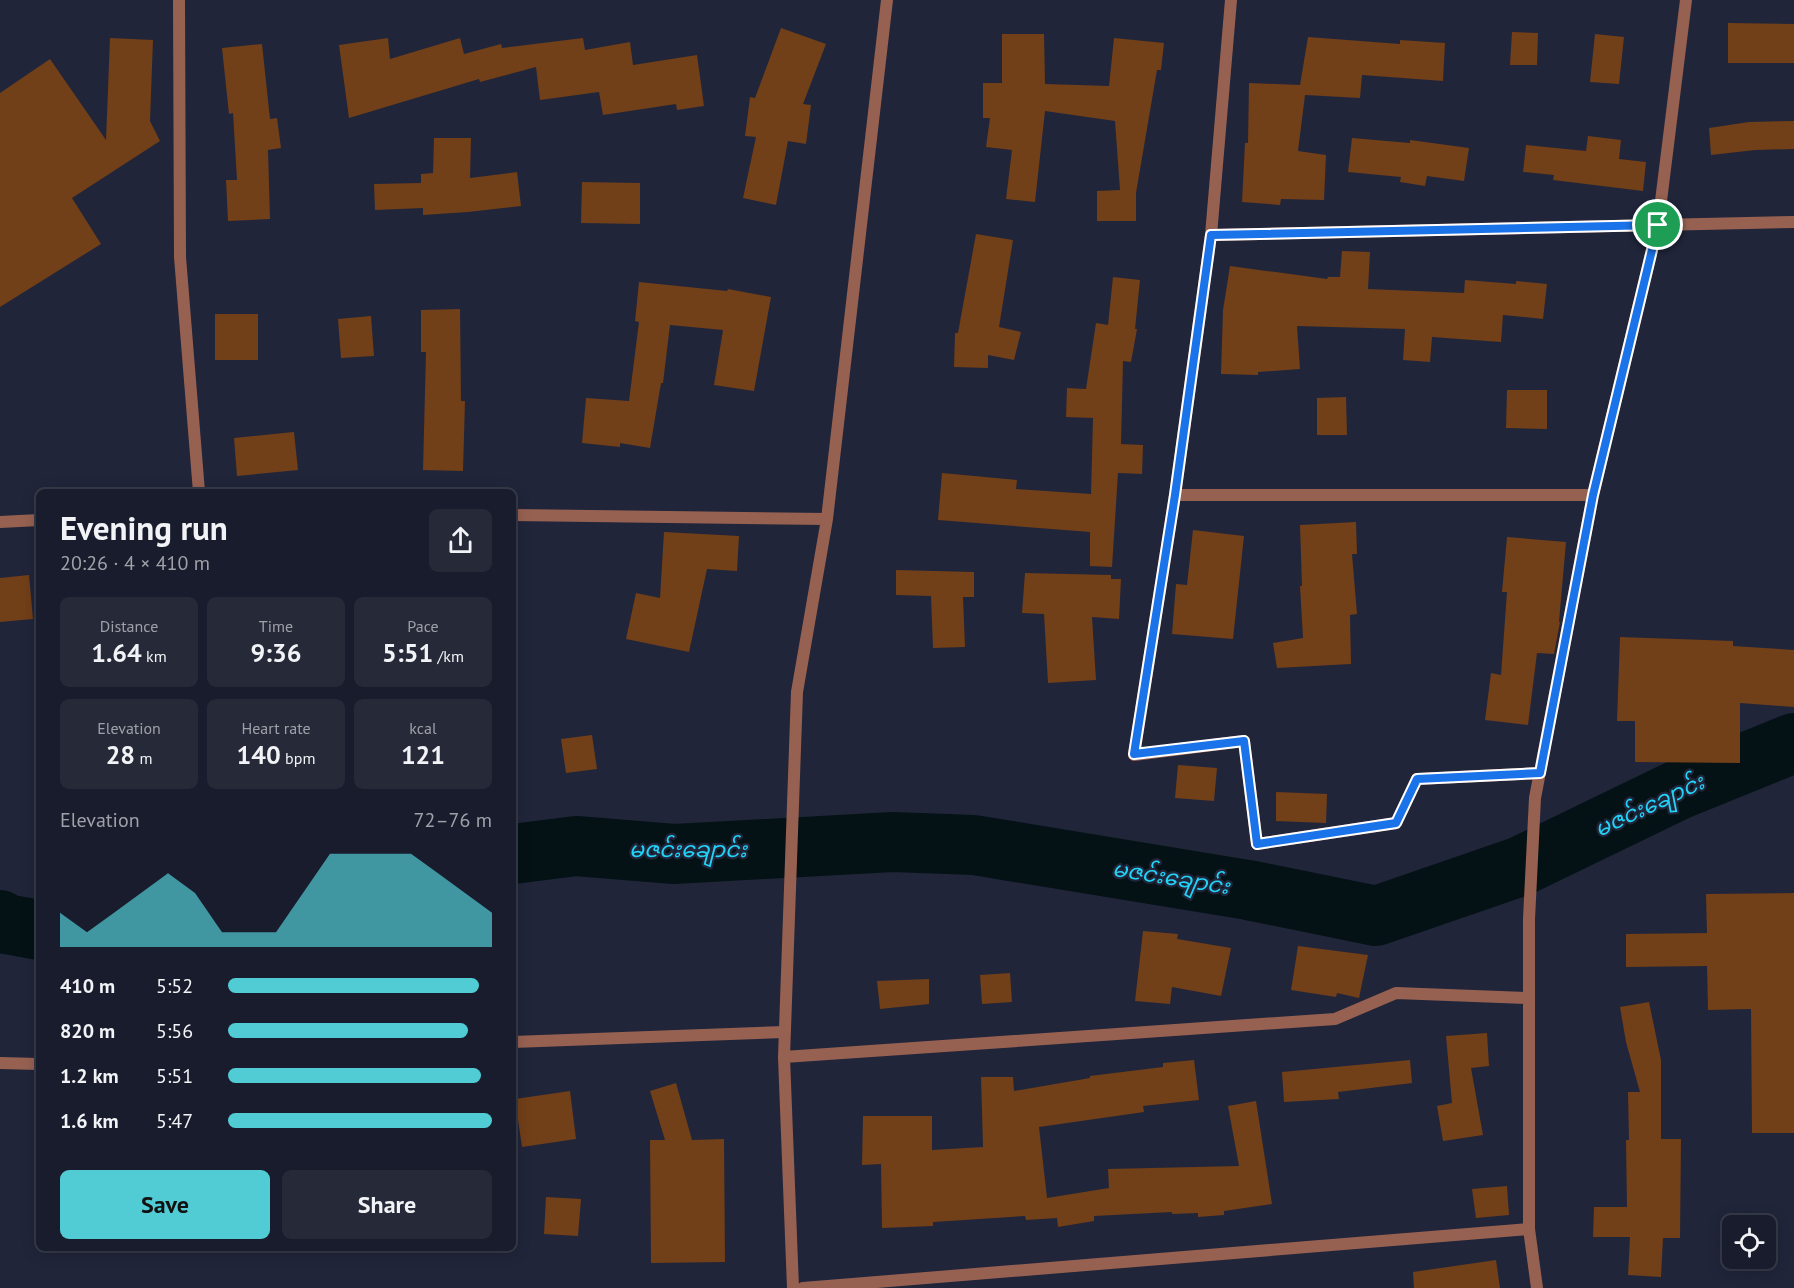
<!DOCTYPE html>
<html lang="en">
<head>
<meta charset="utf-8">
<style>
	body { margin:0; font-family:"PT Sans","Noto Sans Myanmar",sans-serif; background:#262938; color:#f1f3f6; height:100vh; display:flex; flex-direction:column; font-size:22px; white-space:nowrap }
	* { box-sizing:border-box; margin:0 }
	p { font-size:20px; color:#9fa1a9 }
	.icon { flex:none; width:33px; height:33px; fill:none; stroke:currentColor; stroke-width:2; stroke-linecap:round; stroke-linejoin:round }
	.map { position:relative; flex:1; overflow:hidden }
	.side { position:absolute; left:36px; top:489px; width:480px; height:762px; display:flex; flex-direction:column; background:#191c2c; border-radius:9px; box-shadow:0 3px 15px #0003,0 0 0 2px #373a48 }
	.side>* { flex:none }
	.buttons { position:absolute; left:1722px; top:1215px; display:grid; gap:12px }
	.buttons a { display:grid; place-items:center; width:54px; height:54px; border-radius:9px; background:#191c2c; box-shadow:0 3px 15px #0003,0 0 0 2px #373a48; font-size:30px }
	.pin { position:absolute; display:grid; place-items:center; width:51px; height:51px; color:#fff; margin:-26px; border:3px solid #fff; border-radius:50%; box-shadow:0 2px 6px #0007 }
	.round { display:grid; place-items:center; flex:none; width:63px; height:63px; border-radius:9px; background:#262938 }
	.headline { display:flex; align-items:center; justify-content:space-between; height:102px; padding:0 24px }
	h1 { font-size:33px; font-weight:600; line-height:45px }
	.metrics { display:grid; grid-template-columns:repeat(3,1fr); gap:9px; height:102px; padding:6px 24px }
	.metrics div { display:grid; align-content:center; border-radius:9px; background:#262938; text-align:center }
	.metrics b { font-size:26px; font-weight:600 }
	.metrics small { font-size:16px; font-weight:400 }
	.metrics p { font-size:16px }
	.chart { height:168px; padding:12px 24px }
	.chart p { display:flex; justify-content:space-between }
	.chart svg { width:100%; height:108px; margin-top:6px; fill:#51ccd5; opacity:.7 }
	.cta { display:flex; gap:12px; margin-top:auto; padding:12px 24px }
	.cta a { flex:1; height:69px; border-radius:9px; background:#51ccd5; color:#111; font-size:24px; font-weight:600; line-height:69px; text-align:center }
	.cta a+a { background:#262938; color:#f1f3f6 }
	ul { padding:0 24px; list-style:none; font-size:20px }
	li { display:grid; grid-template-columns:96px 72px 1fr; align-items:center; height:45px }
	li i { height:15px; border-radius:8px; background:#51ccd5 }
	.map>svg:first-child { display:block }
	.lines { fill:none; stroke-linecap:round; stroke-linejoin:round }
	.river { stroke:#041216; stroke-width:60 }
	.building { fill:#713f18 }
	.street { stroke:#976151; stroke-width:12 }
	.route-casing { stroke:#fff; stroke-width:12 }
	.route { stroke:#1a73e8; stroke-width:8 }
	.labels { text-anchor:middle; stroke-width:4.5; stroke-linejoin:round; paint-order:stroke }
	.water-label { font-size:22px; font-style:italic; fill:#21d4f7; stroke:#21253a }
</style>
</head>
<body>
<div class="map">
<svg width="1794" height="1288" viewBox="0 0 1794 1288">
	<rect width="100%" height="100%" fill="#21253a"/>
	<g class="lines">
		<path class="river" d="M 513,854 L 576,846 L 674,854 L 893,842 L 974,845 L 1248,890 L 1376,916 L 1521,866 L 1678,790 L 1794,743
			M 0,920 L 6,924 L 39,930"/>
	</g>
	<path class="building" d="M 1728,23 L 1794,24 L 1794,63 L 1728,63 Z
		M 781,28 L 826,44 L 803,104 L 811,105 L 806,144 L 788,141 L 776,205 L 743,198 L 756,137 L 745,136 L 750,97 L 755,98 Z
		M 1512,32 L 1538,33 L 1537,65 L 1510,65 Z
		M 1002,34 L 1044,34 L 1045,84 L 1109,86 L 1114,38 L 1164,43 L 1161,70 L 1157,70 L 1136,193 L 1136,221 L 1097,221 L 1097,191 L 1120,190 L 1115,121 L 1045,111 L 1035,202 L 1006,199 L 1012,150 L 986,147 L 990,118 L 983,118 L 983,83 L 1002,83 Z
		M 1595,34 L 1624,37 L 1619,84 L 1590,82 Z
		M 1308,37 L 1400,44 L 1400,40 L 1445,43 L 1443,81 L 1362,75 L 1360,98 L 1305,95 L 1298,151 L 1326,155 L 1324,200 L 1281,199 L 1280,205 L 1242,202 L 1245,143 L 1248,143 L 1249,83 L 1300,85 Z
		M 110,38 L 153,40 L 150,121 L 160,141 L 72,198 L 101,244 L 0,307 L 0,93 L 50,59 L 106,140 Z
		M 388,38 L 390,59 L 460,38 L 464,54 L 501,44 L 502,48 L 583,38 L 585,50 L 630,42 L 633,65 L 697,55 L 704,106 L 677,110 L 676,104 L 603,115 L 599,92 L 540,100 L 536,67 L 480,82 L 479,79 L 349,118 L 339,45 Z
		M 262,44 L 270,119 L 277,118 L 281,148 L 268,150 L 270,219 L 228,221 L 226,180 L 237,180 L 233,113 L 229,114 L 222,48 Z
		M 1794,121 L 1794,149 L 1755,150 L 1711,155 L 1709,128 L 1749,122 Z
		M 1588,136 L 1621,140 L 1619,159 L 1646,162 L 1643,191 L 1553,180 L 1554,175 L 1523,172 L 1526,145 L 1586,151 Z
		M 434,138 L 471,138 L 470,178 L 517,172 L 521,206 L 468,212 L 423,215 L 423,208 L 375,210 L 374,184 L 421,183 L 421,174 L 433,173 Z
		M 1352,138 L 1410,143 L 1410,140 L 1469,148 L 1464,181 L 1427,176 L 1425,186 L 1400,182 L 1401,177 L 1348,172 Z
		M 582,182 L 640,183 L 640,224 L 581,223 Z
		M 976,234 L 1013,240 L 999,327 L 1021,332 L 1014,360 L 988,355 L 988,368 L 954,367 L 955,333 L 958,333 Z
		M 1342,251 L 1370,252 L 1368,289 L 1464,293 L 1465,280 L 1516,284 L 1516,281 L 1547,284 L 1543,319 L 1503,315 L 1501,342 L 1432,337 L 1430,362 L 1403,360 L 1405,329 L 1297,326 L 1300,369 L 1258,372 L 1258,375 L 1221,374 L 1223,310 L 1230,266 L 1327,279 L 1328,277 L 1340,277 Z
		M 1113,277 L 1140,280 L 1135,329 L 1137,329 L 1131,362 L 1123,361 L 1121,444 L 1143,445 L 1142,474 L 1118,473 L 1112,567 L 1090,566 L 1090,532 L 938,520 L 942,473 L 1017,480 L 1016,489 L 1091,494 L 1093,418 L 1066,417 L 1067,388 L 1086,389 L 1096,323 L 1108,325 Z
		M 639,282 L 727,291 L 728,289 L 771,297 L 754,391 L 714,385 L 723,330 L 670,325 L 663,383 L 661,383 L 650,448 L 620,443 L 620,447 L 582,443 L 586,398 L 629,401 L 639,322 L 635,321 Z
		M 460,309 L 461,401 L 465,401 L 463,471 L 423,470 L 426,352 L 421,352 L 421,310 Z
		M 215,314 L 258,314 L 258,360 L 215,360 Z
		M 371,316 L 374,356 L 341,358 L 338,319 Z
		M 1507,390 L 1547,390 L 1547,429 L 1506,428 Z
		M 1346,397 L 1347,435 L 1317,435 L 1317,398 Z
		M 294,432 L 298,470 L 237,476 L 234,438 Z
		M 1356,522 L 1357,554 L 1352,554 L 1357,614 L 1350,615 L 1351,664 L 1277,668 L 1273,643 L 1303,638 L 1300,586 L 1302,586 L 1300,525 Z
		M 1193,530 L 1244,536 L 1233,639 L 1172,634 L 1176,584 L 1187,585 Z
		M 664,532 L 739,536 L 737,571 L 707,569 L 689,652 L 626,639 L 636,593 L 660,598 Z
		M 1507,537 L 1566,542 L 1559,622 L 1560,622 L 1554,654 L 1537,653 L 1528,725 L 1485,720 L 1491,673 L 1501,675 L 1507,592 L 1502,592 Z
		M 896,570 L 974,572 L 974,597 L 963,597 L 965,647 L 933,648 L 931,596 L 896,595 Z
		M 1025,573 L 1111,575 L 1111,579 L 1121,579 L 1119,619 L 1092,617 L 1096,680 L 1048,683 L 1044,614 L 1022,613 Z
		M 29,575 L 33,619 L 0,622 L 0,578 Z
		M 1620,637 L 1733,641 L 1733,646 L 1794,650 L 1794,707 L 1740,703 L 1740,763 L 1635,762 L 1635,721 L 1617,721 Z
		M 592,735 L 597,769 L 566,773 L 561,739 Z
		M 1178,765 L 1217,768 L 1214,801 L 1175,798 Z
		M 1276,792 L 1327,794 L 1326,823 L 1276,821 Z
		M 1794,893 L 1794,1133 L 1752,1133 L 1751,1009 L 1708,1010 L 1707,966 L 1626,967 L 1626,934 L 1707,933 L 1706,894 Z
		M 1143,931 L 1178,934 L 1177,939 L 1231,948 L 1221,996 L 1172,987 L 1170,1004 L 1135,1001 Z
		M 1298,946 L 1368,955 L 1359,998 L 1337,993 L 1336,997 L 1291,990 Z
		M 1010,973 L 1012,1002 L 982,1004 L 980,975 Z
		M 929,979 L 929,1004 L 880,1009 L 877,981 Z
		M 1649,1002 L 1661,1060 L 1661,1139 L 1681,1139 L 1680,1238 L 1663,1238 L 1661,1277 L 1628,1275 L 1630,1237 L 1593,1237 L 1594,1207 L 1627,1207 L 1626,1140 L 1629,1140 L 1628,1092 L 1640,1092 L 1626,1042 L 1620,1007 Z
		M 1487,1033 L 1489,1066 L 1471,1068 L 1483,1135 L 1443,1141 L 1437,1106 L 1452,1103 L 1446,1036 Z
		M 1194,1060 L 1199,1100 L 1143,1106 L 1144,1112 L 1039,1127 L 1047,1198 L 1109,1188 L 1108,1169 L 1239,1166 L 1228,1106 L 1256,1101 L 1272,1204 L 1224,1211 L 1224,1215 L 1198,1217 L 1198,1213 L 1172,1214 L 1172,1212 L 1094,1216 L 1094,1221 L 1058,1227 L 1057,1218 L 1026,1220 L 1025,1216 L 933,1222 L 933,1226 L 882,1228 L 881,1164 L 862,1165 L 863,1116 L 932,1116 L 932,1150 L 983,1147 L 981,1077 L 1013,1077 L 1014,1091 L 1090,1078 L 1090,1076 L 1163,1067 L 1163,1063 Z
		M 1410,1060 L 1412,1083 L 1338,1092 L 1339,1099 L 1284,1102 L 1282,1072 Z
		M 676,1083 L 692,1140 L 724,1139 L 725,1262 L 651,1263 L 650,1140 L 665,1140 L 650,1091 Z
		M 570,1091 L 576,1139 L 522,1147 L 515,1099 Z
		M 1507,1186 L 1509,1215 L 1476,1218 L 1472,1189 Z
		M 546,1197 L 581,1199 L 578,1236 L 544,1234 Z
		M 1496,1260 L 1500,1288 L 1414,1288 L 1413,1272 Z"/>
	<g class="lines">
		<path class="street" d="M 179,0 L 180,257 L 199,492
			M 1231,0 L 1211,235 L 1175,495 L 1593,495
			M 1211,235 L 1794,222
			M 1175,495 L 1134,755 L 1244,741 L 1257,844 L 1396,823 L 1417,779 L 1540,773
			M 513,515 L 827,519
			M 0,522 L 39,520
			M 513,1042 L 785,1032
			M 784,1057 L 1335,1019 L 1396,993 L 1529,998
			M 0,1063 L 39,1064
			M 793,1288 L 784,1057 L 797,692 L 827,519 L 887,0
			M 803,1288 L 1529,1229
			M 1537,1288 L 1529,1229 L 1529,919 L 1535,798 L 1593,495 L 1658,225 L 1686,0"/>
	</g>
	<g class="lines">
		<defs>
			<path id="route" d="M 1658,225 L 1593,495 L 1540,773 L 1417,779 L 1396,823 L 1257,844 L 1244,741 L 1134,754 L 1175,495 L 1211,235 Z"/>
		</defs>
		<use href="#route" class="route-casing"/>
		<use href="#route" class="route"/>
	</g>
	<g class="labels">
		<g class="water-label">
			<text transform="translate(1649 805) rotate(-25)" y="8">မဇင်းချောင်း</text>
			<text x="688" y="857">မဇင်းချောင်း</text>
			<text transform="translate(1171 877) rotate(9)" y="8">မဇင်းချောင်း</text>
		</g>
	</g>
</svg>
<div class="buttons">
<a><svg class="icon" aria-label="locate" viewBox="0 0 24 24"><circle cx="12" cy="12" r="6"/><path d="M12 2v4M12 18v4M2 12h4M18 12h4"/></svg></a>
</div>
<div class="pin" style="left:1658px;top:225px;background:#1e9e55"><svg class="icon" aria-label="arrive" viewBox="0 0 24 24"><path d="M6 21V4h12l-3 4 3 4H6"/></svg></div>
<section class="side">
<div class="headline"><div><h1>Evening run</h1><p>20:26 · 4 × 410 m</p></div><a class="round"><svg class="icon" aria-label="share" viewBox="0 0 24 24"><path d="M12 15V3M7 8l5-5 5 5M5 13v7h14v-7"/></svg></a></div>
<div class="metrics">
<div><p>Distance</p><b>1.64<small> km</small></b></div>
<div><p>Time</p><b>9:36</b></div>
<div><p>Pace</p><b>5:51<small> /km</small></b></div>
</div>
<div class="metrics">
<div><p>Elevation</p><b>28<small> m</small></b></div>
<div><p>Heart rate</p><b>140<small> bpm</small></b></div>
<div><p>kcal</p><b>121</b></div>
</div>
<div class="chart"><p><span>Elevation</span>72–76 m</p>
<svg viewBox="0 0 160 44" preserveAspectRatio="none"><path d="M0 44V30L10 38L20 30L30 22L40 14L50 22L60 38L70 38L80 38L90 22L100 6L110 6L120 6L130 6L140 14L150 22L160 30V44z"/></svg>
</div>
<ul>
<li><b>410 m</b>5:52<i style="width:95%"></i></li>
<li><b>820 m</b>5:56<i style="width:91%"></i></li>
<li><b>1.2 km</b>5:51<i style="width:96%"></i></li>
<li><b>1.6 km</b>5:47<i style="width:100%"></i></li>
</ul>
<div class="cta"><a>Save</a><a>Share</a></div>
</section>
</div>
</body>
</html>
